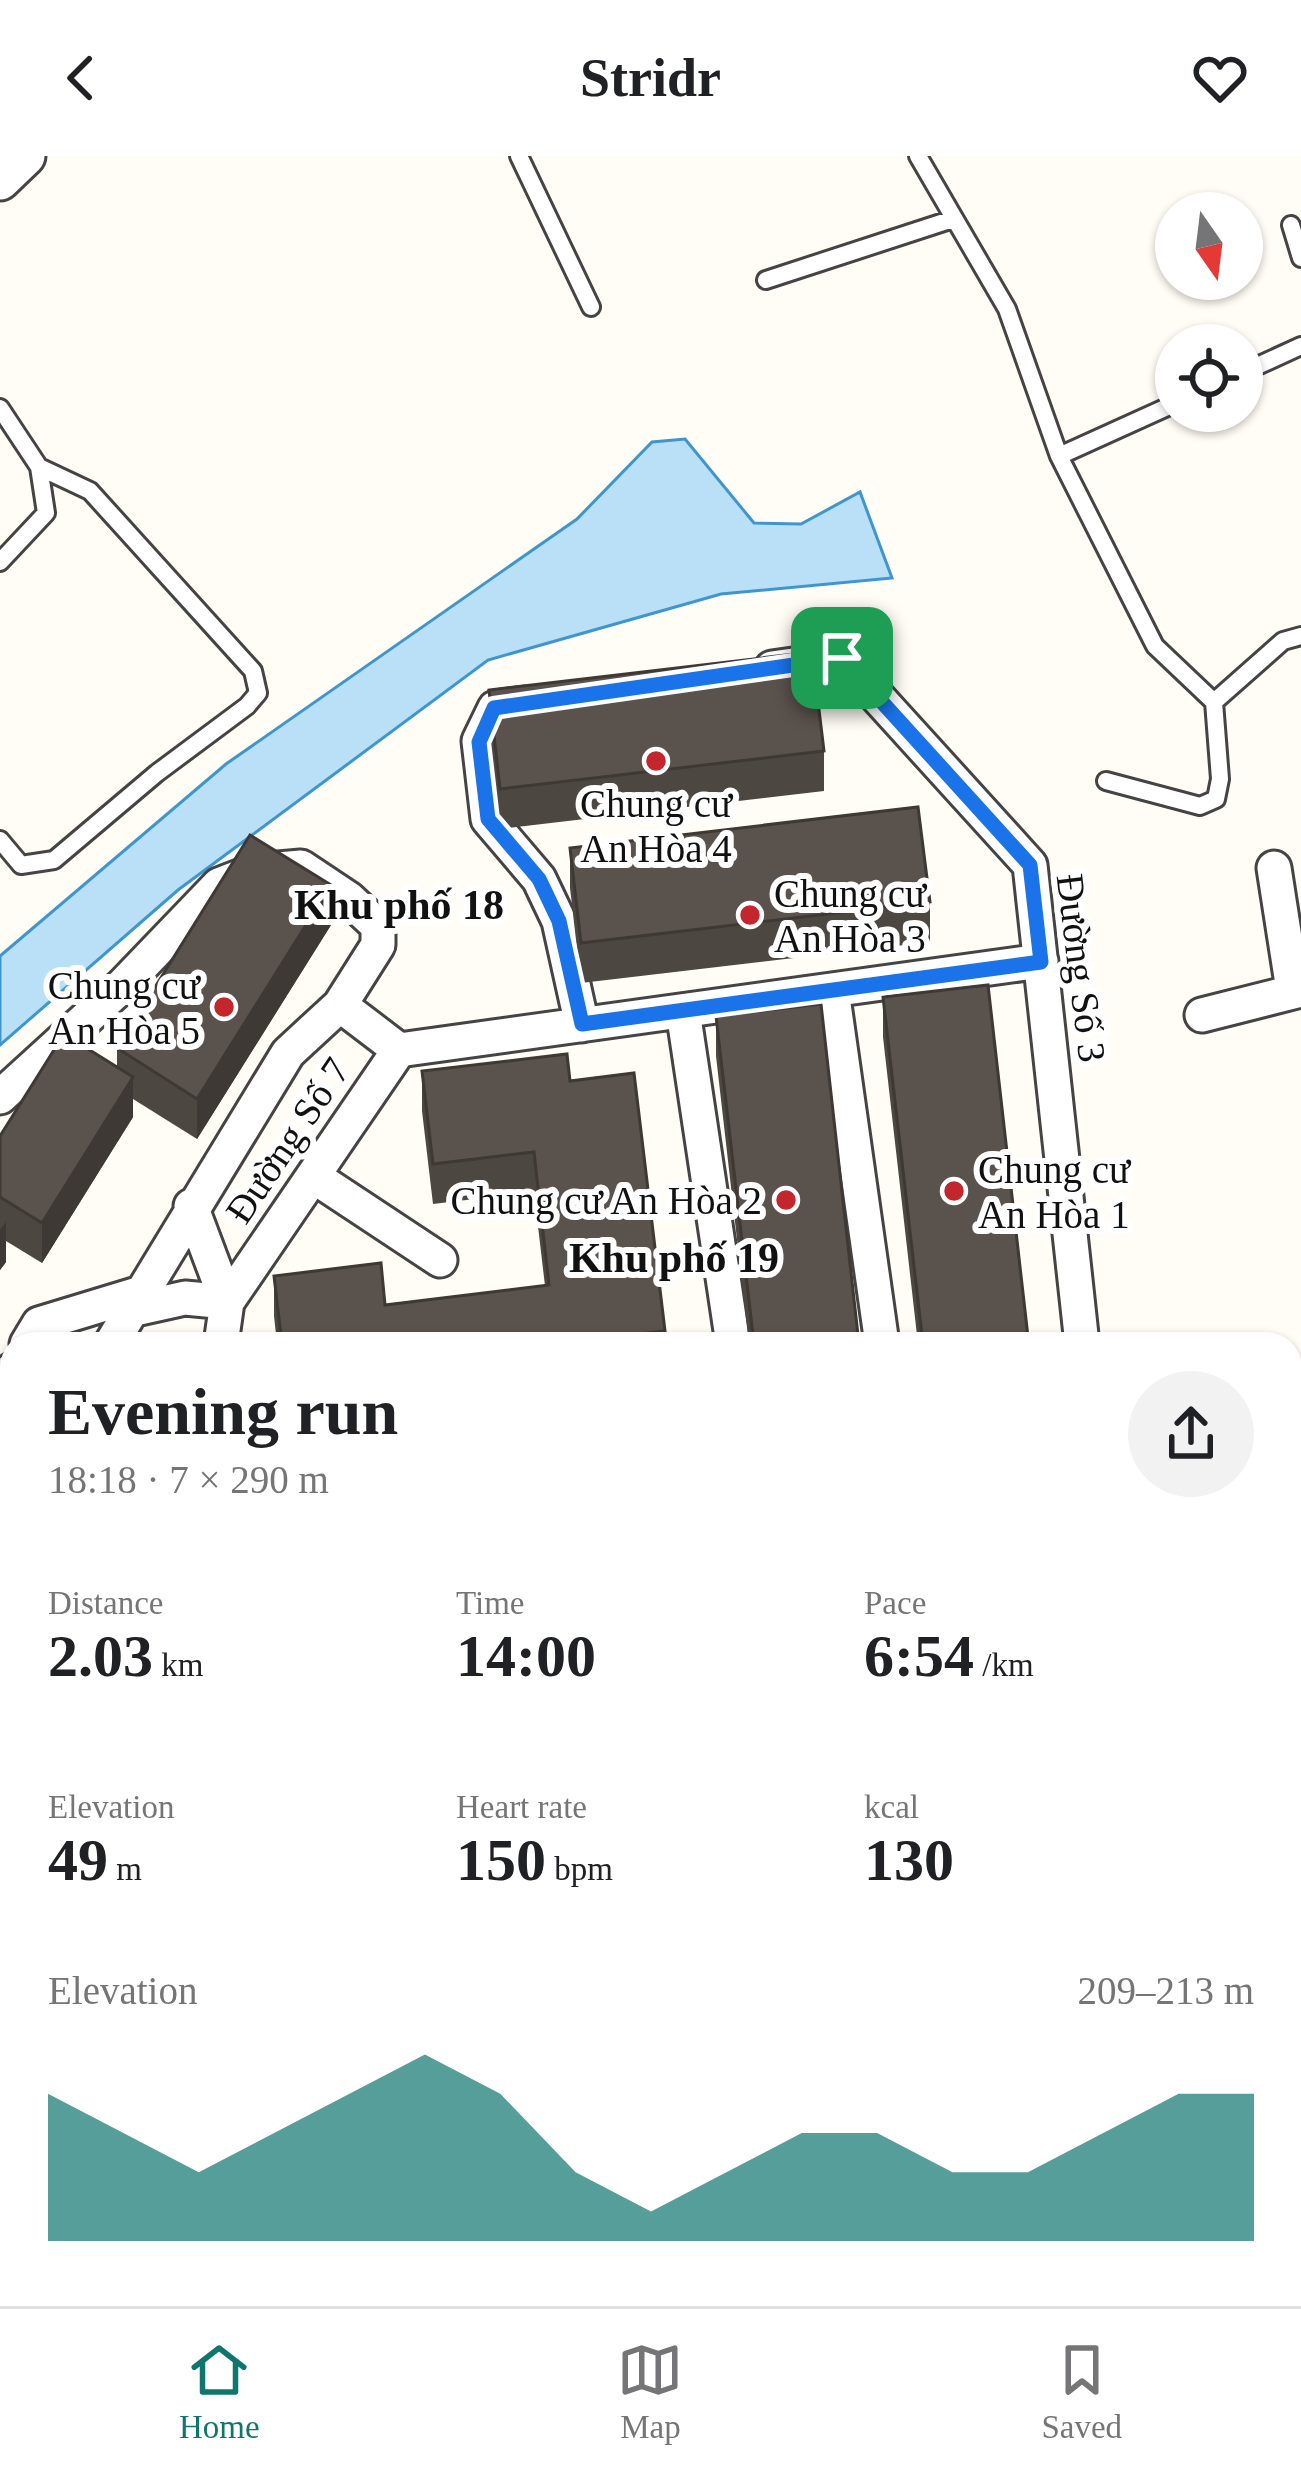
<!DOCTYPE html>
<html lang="en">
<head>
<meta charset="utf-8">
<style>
	body { margin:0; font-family:"Times New Roman",serif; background:#f2f2f2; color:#202124; height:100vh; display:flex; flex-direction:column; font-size:45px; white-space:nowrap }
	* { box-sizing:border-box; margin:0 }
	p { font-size:39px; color:#757577 }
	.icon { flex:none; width:66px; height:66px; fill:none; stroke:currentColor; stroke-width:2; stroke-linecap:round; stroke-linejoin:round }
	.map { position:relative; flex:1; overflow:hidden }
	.panel { position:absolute; left:0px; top:1176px; width:1302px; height:975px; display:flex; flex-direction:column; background:#fff; border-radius:36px 36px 0 0; box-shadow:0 3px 9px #0004 }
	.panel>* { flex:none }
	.needle { width:78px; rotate:166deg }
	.tools { position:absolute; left:1155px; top:36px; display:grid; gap:24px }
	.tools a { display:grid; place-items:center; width:108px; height:108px; border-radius:50%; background:#fff; box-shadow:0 3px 9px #0004; font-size:60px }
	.pin { position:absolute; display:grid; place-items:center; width:102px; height:102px; color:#fff; margin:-51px; border-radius:24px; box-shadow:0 6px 18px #0006 }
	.round { display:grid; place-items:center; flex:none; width:126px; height:126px; border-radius:63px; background:#f2f2f2 }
	.head { display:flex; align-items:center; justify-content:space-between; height:204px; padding:0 48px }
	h1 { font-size:66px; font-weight:700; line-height:90px }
	.stats { display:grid; grid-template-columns:repeat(3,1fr); gap:18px; height:204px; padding:12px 48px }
	.stats div { display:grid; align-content:center }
	.stats b { font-size:60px; font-weight:700 }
	.stats small { font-size:33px; font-weight:400 }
	.stats p { font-size:33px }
	.chart { height:336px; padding:24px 48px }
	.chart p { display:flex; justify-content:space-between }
	.chart svg { width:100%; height:216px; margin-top:12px; fill:#0f766e; opacity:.7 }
	header { display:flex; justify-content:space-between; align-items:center; height:156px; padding:0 48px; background:#fff; font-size:54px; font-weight:700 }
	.menu { display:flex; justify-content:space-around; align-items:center; height:168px; border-top:3px solid #e0e0e0; background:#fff; font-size:33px; color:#757577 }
	.menu a { display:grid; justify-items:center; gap:6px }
	.menu .active { color:#0f766e }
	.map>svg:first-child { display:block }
	.water { fill:#b9e0f7; stroke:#3f96cf; stroke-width:3 }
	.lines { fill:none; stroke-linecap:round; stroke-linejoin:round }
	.service-casing { stroke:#444; stroke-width:22 }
	.minor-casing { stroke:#444; stroke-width:39 }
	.tertiary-casing { stroke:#444; stroke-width:45 }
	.service { stroke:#fff; stroke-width:16 }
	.minor { stroke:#fff; stroke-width:33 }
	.tertiary { stroke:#fff; stroke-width:39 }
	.wall { fill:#4d4742 }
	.shaded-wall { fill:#3f3936 }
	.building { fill:#5a524d; stroke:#3f3936; stroke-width:3 }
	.route-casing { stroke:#fff; stroke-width:24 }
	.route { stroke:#1a73e8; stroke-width:15 }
	.poi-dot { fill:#c4262e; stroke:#fff; stroke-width:4.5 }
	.labels { text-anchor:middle; stroke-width:12; stroke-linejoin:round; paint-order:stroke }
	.poi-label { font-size:39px; fill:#111; stroke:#fff; text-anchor:start }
	.street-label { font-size:39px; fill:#111; stroke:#fff }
	.neighbourhood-label { font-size:42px; font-weight:bold; fill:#111; stroke:#fff }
</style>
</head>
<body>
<header><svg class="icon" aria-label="back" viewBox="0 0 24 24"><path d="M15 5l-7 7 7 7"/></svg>Stridr<svg class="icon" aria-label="heart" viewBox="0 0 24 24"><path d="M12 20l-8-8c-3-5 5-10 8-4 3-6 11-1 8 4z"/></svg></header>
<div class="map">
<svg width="1301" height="2150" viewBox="0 0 1301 2150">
	<rect width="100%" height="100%" fill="#fffdf5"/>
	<path class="water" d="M 685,283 L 754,367 L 801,368 L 860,336 L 892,422 L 721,438 L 488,504 L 178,734 L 0,889 L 0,800 L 226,608 L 577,363 L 652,286 Z"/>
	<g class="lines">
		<defs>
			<path id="service" d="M 519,0 L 591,151
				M 918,0 L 1007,153 L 1059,300 L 1155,490 L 1214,546
				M 1291,69 L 1301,102
				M 766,124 L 953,63
				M 1242,217 L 1301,190
				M 0,252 L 39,311 L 46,357 L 0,406
				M 1059,300 L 1176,247
				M 1214,546 L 1283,485 L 1301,480
				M 1106,625 L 1200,650 L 1216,643 L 1220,623 L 1214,546
				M 0,684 L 21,709 L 54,704 L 157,617 L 247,550 L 258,537 L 253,515 L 90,335 L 39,311
				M 0,1496 L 12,1502"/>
			<path id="minor" d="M 772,512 L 842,502 L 1030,709 L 1082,1188
				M 525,548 L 495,552 L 479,585 L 488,663 L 539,723 L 559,765 L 582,869
				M 1274,712 L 1293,834
				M 832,834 L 882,1188
				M 683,855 L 733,1188
				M 1202,859 L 1301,834
				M 0,941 L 123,829 L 219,729 L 255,715 L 301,711 L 349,743 L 378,770 L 378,789 L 340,849
				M 313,1020 L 440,1104
				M 191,1050 L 227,1146
				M 131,1154 L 185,1142 L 227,1146
				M 27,1188 L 39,1168 L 141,1137
				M 111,1188 L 288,897 L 340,849 L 399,894
				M 221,1188 L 227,1146 L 399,894 L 1041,805
				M 0,1234 L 12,1214
				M 1290,1269 L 1301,1267
				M 0,1330 L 12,1337
				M 0,1419 L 12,1418
				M 0,2076 L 12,2086
				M 27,2139 L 28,2150
				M 312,2139 L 313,2150
				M 1196,2139 L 1197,2150"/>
			<path id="tertiary" d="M 0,24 L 25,0"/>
		</defs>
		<use href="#service" class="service-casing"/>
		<use href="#minor" class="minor-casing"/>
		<use href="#tertiary" class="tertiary-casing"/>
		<use href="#service" class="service"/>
		<use href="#minor" class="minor"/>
		<use href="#tertiary" class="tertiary"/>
	</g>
	<path class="wall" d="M 489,534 L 824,595 L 824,635 L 500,673 L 489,574 Z
		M 570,692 L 930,746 L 930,786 L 581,827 L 570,732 Z
		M 331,769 L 197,983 L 133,943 L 133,961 L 42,1107 L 6,1085 L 6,1106 L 0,1114 L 0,980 L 117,911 L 117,892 Z
		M 883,841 L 1028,1181 L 1028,1188 L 918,1188 L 883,881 Z
		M 716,860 L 859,1188 L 749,1188 L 716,900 Z
		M 422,915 L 570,925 L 665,1175 L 665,1188 L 277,1188 L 274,1160 L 274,1120 L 385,1149 L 545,1130 L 534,1036 L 433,1048 L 422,955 Z"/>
	<path class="shaded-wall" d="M 331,729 L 331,769 L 197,983 L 197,943 Z
		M 133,921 L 133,961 L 42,1107 L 42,1067 Z
		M 6,1066 L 6,1106 L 0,1114 L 0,1074 Z"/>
	<path class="building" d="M 812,496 L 824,595 L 500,633 L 489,534 Z
		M 918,651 L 930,746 L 581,787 L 570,692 Z
		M 250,679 L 331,729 L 197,943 L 117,892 Z
		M 988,829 L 1028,1181 L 963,1188 L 923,1188 L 883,841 Z
		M 821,848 L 859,1188 L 754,1188 L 716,860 Z
		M 64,878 L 133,921 L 42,1067 L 0,1041 L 0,980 Z
		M 567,898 L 570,925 L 634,917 L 665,1175 L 597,1183 L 598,1188 L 282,1188 L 274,1120 L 381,1107 L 385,1149 L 549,1129 L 534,996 L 433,1008 L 422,915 Z"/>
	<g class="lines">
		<defs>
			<path id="route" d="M 842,502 L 1030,709 L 1041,806 L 582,868 L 559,765 L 539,723 L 488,663 L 479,586 L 494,552 Z"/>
		</defs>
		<use href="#route" class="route-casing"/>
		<use href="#route" class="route"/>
	</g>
	<g class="poi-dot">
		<circle cx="656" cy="605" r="12"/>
		<circle cx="750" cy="759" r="12"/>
		<circle cx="224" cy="851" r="12"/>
		<circle cx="954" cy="1035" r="12"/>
		<circle cx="786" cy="1044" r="12"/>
	</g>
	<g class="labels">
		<g class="poi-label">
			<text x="656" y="661" text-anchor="middle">Chung cư<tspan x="656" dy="45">An Hòa 4</tspan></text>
			<text x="774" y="751">Chung cư<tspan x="774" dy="45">An Hòa 3</tspan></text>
			<text x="200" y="843" text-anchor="end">Chung cư<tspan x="200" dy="45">An Hòa 5</tspan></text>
			<text x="978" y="1027">Chung cư<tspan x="978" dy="45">An Hòa 1</tspan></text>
			<text x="762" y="1058" text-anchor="end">Chung cư An Hòa 2</text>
		</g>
		<g class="street-label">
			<text transform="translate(1082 812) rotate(83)" y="14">Đường Số 3</text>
			<text transform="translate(287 984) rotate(-56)" y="14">Đường Số 7</text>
		</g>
		<g class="neighbourhood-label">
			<text x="399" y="763">Khu phố 18</text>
			<text x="674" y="1116">Khu phố 19</text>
		</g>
	</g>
</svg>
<div class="tools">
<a><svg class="needle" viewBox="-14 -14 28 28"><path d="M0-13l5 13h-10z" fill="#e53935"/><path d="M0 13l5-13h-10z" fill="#757577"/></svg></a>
<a><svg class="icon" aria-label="locate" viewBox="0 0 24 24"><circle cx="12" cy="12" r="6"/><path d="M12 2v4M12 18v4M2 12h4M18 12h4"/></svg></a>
</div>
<div class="pin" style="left:842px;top:502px;background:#1e9e55"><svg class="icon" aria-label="arrive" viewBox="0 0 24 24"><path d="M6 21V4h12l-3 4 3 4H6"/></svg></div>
<section class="panel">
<div class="head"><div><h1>Evening run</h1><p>18:18 · 7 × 290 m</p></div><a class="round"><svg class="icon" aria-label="share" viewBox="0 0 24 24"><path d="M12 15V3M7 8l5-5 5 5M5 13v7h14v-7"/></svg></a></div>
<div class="stats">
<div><p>Distance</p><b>2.03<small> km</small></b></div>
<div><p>Time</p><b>14:00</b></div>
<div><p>Pace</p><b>6:54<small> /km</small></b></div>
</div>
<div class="stats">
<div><p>Elevation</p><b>49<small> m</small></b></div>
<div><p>Heart rate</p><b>150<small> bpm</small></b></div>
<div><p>kcal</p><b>130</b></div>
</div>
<div class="chart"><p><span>Elevation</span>209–213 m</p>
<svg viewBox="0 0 160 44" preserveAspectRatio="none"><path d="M0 44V14L10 22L20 30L30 22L40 14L50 6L60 14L70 30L80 38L90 30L100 22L110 22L120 30L130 30L140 22L150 14L160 14V44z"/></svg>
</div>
</section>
</div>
<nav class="menu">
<a class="active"><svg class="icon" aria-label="home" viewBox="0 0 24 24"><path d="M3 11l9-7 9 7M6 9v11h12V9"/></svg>Home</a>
<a><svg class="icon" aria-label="map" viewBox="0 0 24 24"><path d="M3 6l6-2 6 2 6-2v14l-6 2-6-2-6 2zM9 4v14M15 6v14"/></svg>Map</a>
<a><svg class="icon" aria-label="saved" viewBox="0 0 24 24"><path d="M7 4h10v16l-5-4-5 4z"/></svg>Saved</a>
</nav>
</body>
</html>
